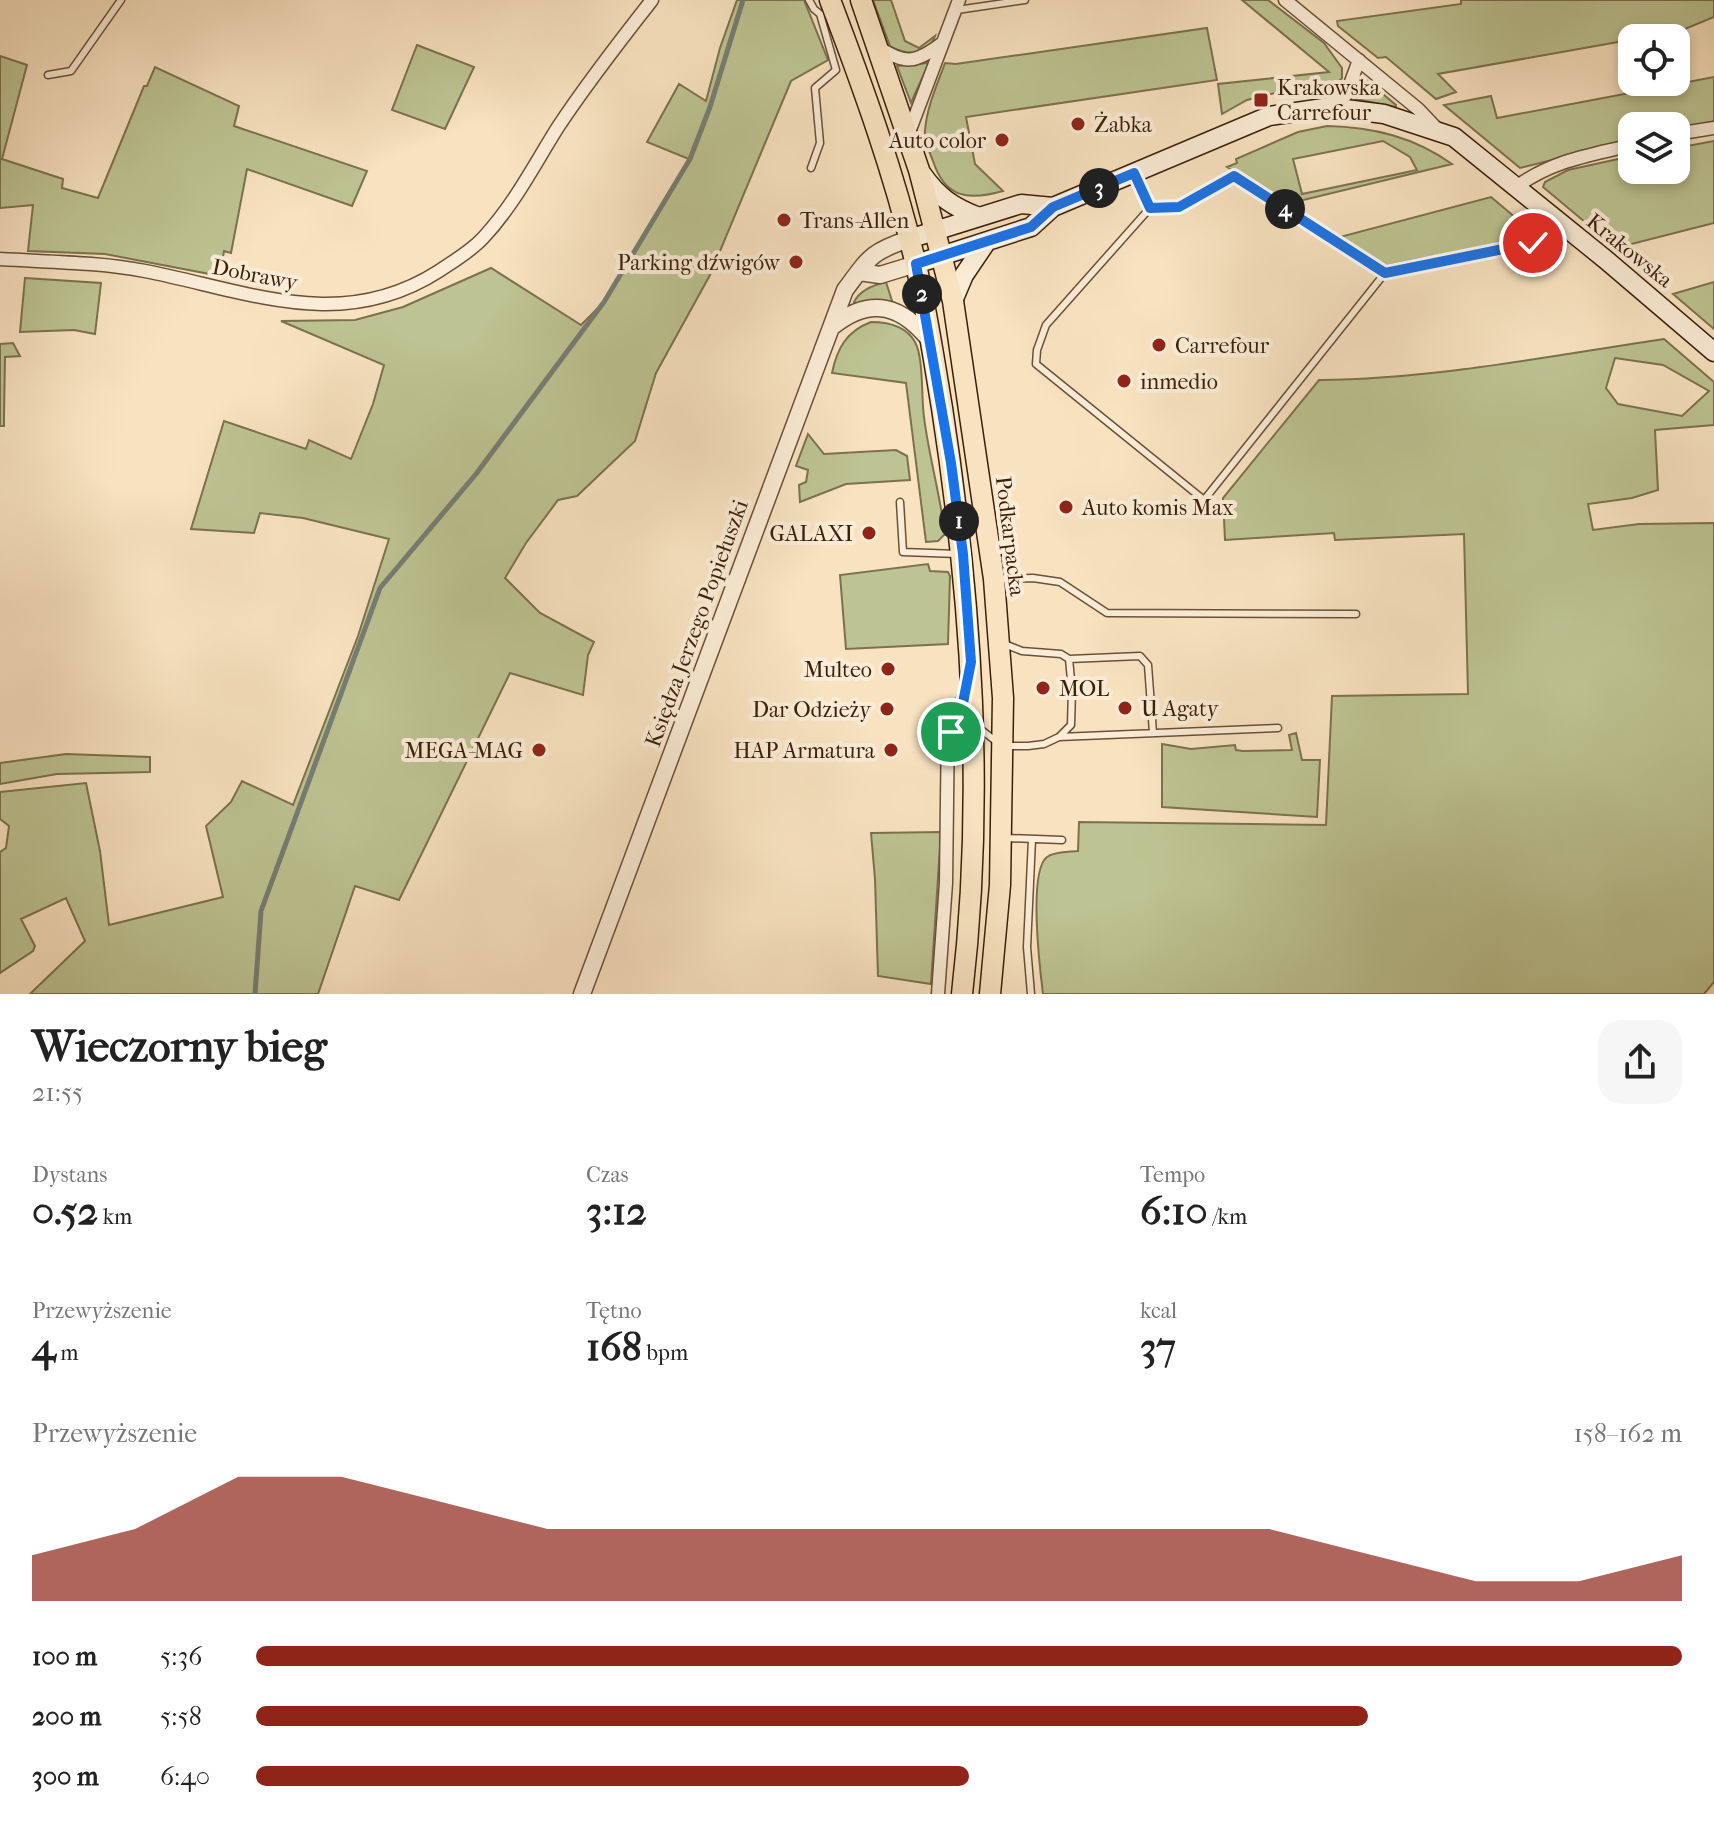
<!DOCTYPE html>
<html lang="pl">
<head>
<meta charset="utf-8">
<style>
	body { margin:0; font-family:"IM FELL French Canon",serif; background:#f6f6f6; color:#222; height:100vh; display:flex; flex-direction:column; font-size:30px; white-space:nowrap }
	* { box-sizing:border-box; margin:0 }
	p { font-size:26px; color:#767676 }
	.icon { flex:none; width:44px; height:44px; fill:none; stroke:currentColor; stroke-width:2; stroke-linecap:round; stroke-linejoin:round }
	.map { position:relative; height:994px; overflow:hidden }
	.panel { display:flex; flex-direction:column; background:#fff; flex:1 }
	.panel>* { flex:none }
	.fabs { position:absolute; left:1618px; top:24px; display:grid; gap:16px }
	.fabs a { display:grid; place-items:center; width:72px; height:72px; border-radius:16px; background:#fff; box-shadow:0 4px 12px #0003; font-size:40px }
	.pin { position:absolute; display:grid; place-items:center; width:68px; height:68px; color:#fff; margin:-34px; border:4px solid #fff; border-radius:50%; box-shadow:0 2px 8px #0007 }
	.km { position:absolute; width:40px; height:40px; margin:-20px; border-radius:50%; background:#222; color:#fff; font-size:22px; line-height:40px; text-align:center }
	.round { display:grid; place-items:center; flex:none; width:84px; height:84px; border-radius:24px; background:#f6f6f6 }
	.headline { display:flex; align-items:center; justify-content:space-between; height:136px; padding:0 32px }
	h1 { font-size:44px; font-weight:700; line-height:60px }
	.metrics { display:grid; grid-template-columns:repeat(3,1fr); gap:12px; height:136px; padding:8px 32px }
	.metrics div { display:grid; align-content:center }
	.metrics b { font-size:40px; font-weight:700 }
	.metrics small { font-size:22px; font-weight:400 }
	.metrics p { font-size:22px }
	.chart { height:224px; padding:16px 32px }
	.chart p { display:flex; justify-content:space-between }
	.chart svg { width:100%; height:144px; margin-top:8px; fill:#8f2418; opacity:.7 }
	ul { padding:0 32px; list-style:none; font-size:26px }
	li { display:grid; grid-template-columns:128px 96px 1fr; align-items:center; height:60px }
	li i { height:20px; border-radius:10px; background:#8f2418 }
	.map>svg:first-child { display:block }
	.green { fill:#bdc392; stroke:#7c714e; stroke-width:2; fill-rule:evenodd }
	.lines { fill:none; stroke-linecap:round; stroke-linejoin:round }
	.stream { stroke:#767e72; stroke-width:5 }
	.service-casing { stroke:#6a5037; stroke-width:9 }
	.minor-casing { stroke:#6a5037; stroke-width:15 }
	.tertiary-casing { stroke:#6a5037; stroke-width:19 }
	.secondary-casing { stroke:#3b1f09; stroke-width:21 }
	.primary-casing { stroke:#3b1f09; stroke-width:23 }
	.service { stroke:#faecd6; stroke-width:6 }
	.minor { stroke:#faecd6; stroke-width:12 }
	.tertiary { stroke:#faecd6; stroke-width:16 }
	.secondary { stroke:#faecd6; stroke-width:18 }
	.primary { stroke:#f8e2c0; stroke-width:20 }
	.route-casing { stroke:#fff; stroke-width:16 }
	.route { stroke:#1a73e8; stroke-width:10 }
	.poi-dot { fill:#8f2418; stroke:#faecd6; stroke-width:3 }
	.labels { text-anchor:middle; stroke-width:8; stroke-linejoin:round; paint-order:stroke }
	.poi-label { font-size:22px; fill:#3b1f09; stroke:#faecd6; text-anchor:start }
	.street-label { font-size:22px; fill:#3b1f09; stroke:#faecd6 }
</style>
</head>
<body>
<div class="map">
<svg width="1714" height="994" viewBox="0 0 1714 994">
	<rect width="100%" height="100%" fill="#f8e2c0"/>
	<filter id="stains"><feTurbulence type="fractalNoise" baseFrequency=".0025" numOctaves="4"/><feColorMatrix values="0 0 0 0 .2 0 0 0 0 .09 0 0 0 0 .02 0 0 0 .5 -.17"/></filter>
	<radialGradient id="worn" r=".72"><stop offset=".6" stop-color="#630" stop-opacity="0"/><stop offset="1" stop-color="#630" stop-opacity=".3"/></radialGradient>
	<path class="green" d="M 737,0 L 804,0 L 828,60 L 791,81 L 710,275 L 656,373 L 635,441 L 577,496 L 558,500 L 526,543 L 505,578 L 540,613 L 594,642 L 588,655 L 583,695 L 510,673 L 399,900 L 355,886 L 318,994 L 30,994 L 85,941 L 66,898 L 21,919 L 35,946 L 33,951 L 0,973 L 0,852 L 6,848 L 9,826 L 0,819 L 0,792 L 86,783 L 100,851 L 109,925 L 223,897 L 206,826 L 231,802 L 242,781 L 293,805 L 358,636 L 389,539 L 303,518 L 260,513 L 254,533 L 191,529 L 224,421 L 306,449 L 309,440 L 351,459 L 373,404 L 384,365 L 281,321 L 355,320 L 403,307 L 491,268 L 581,325 L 604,302 L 689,159 L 647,142 L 679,84 L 706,101 L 720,48 Z
		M 873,0 L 891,0 L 905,41 L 919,48 L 935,36 C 928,57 906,55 890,46 Z
		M 1242,0 L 1268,0 L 1324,43 L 1342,68 L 1342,78 L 1333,89 L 1324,94 L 1275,93 L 1247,100 L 1222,114 L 1218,84 L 1329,72 Z
		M 1461,0 L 1714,0 L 1714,17 L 1680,31 L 1438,74 L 1456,92 L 1436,99 L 1386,57 L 1378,58 L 1338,26 L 1337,21 L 1461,4 Z
		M 1207,28 L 1217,80 L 966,117 L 975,164 L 1003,191 C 968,201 945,198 933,161 C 929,151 924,140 925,130 C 927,107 937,85 945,63 L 956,64 Z
		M 417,45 L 474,67 L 445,129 L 392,110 Z
		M 0,56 L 27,65 L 2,159 L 63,179 L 62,188 L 98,198 L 144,86 L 147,86 L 155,67 L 239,106 L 234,126 L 367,171 L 352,206 L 247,169 L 231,253 L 224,251 L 220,276 L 105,254 L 28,251 L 33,205 L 0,208 Z
		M 927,63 L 928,65 L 911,103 L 897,66 Z
		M 1714,77 L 1714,125 L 1676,131 L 1676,126 L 1632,126 L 1632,140 L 1520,168 L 1444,105 L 1491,96 L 1497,118 Z
		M 1366,80 L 1396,105 L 1396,107 L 1355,99 Z
		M 1327,126 C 1373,127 1414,137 1452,164 L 1287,204 L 1227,167 L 1237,163 L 1236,159 L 1298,132 ZM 1383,141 L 1410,157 L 1417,170 L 1302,194 L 1293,159 Z
		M 1714,141 L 1714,223 L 1616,248 L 1543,187 L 1545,182 L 1568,170 L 1632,156 L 1632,170 L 1676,170 L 1676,148 Z
		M 1491,197 L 1529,229 L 1528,238 L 1522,242 L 1418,259 L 1385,266 L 1336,238 Z
		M 25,278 L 101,283 L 95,334 L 74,330 L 20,332 Z
		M 886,282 L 893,304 L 859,305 L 854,302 C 860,290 873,285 886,282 Z
		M 1714,282 L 1714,329 L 1673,294 Z
		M 871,322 C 887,322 906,326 915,342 C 924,359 921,397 924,417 C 929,457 940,494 945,534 L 938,541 L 926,542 L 906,383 L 832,373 C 837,348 847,331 871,322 Z
		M 1664,339 L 1714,382 L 1714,425 L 1655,430 L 1658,490 L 1632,498 L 1588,504 L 1593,530 L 1639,524 L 1714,523 L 1714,982 L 1704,994 L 1043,994 C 1040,970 1028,871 1047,857 C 1055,851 1069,852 1078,851 L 1079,822 L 1326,825 L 1332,696 L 1468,694 L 1464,534 L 1335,540 L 1334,533 L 1225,540 L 1223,498 L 1319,380 C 1434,379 1550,356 1664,339 ZM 1615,358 L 1663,365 L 1709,391 L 1682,416 L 1618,404 L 1606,388 Z
		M 13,343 L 20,356 L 5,357 L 4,416 L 4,426 L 0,426 L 0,344 Z
		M 808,434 L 824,454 L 896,450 L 907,456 L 910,480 L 846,484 L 800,502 L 799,485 L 806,482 L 808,470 L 796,466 Z
		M 928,564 L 930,571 L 948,572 L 950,576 L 948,644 L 846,649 L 840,575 Z
		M 1296,733 L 1302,760 L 1320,760 L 1317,817 L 1162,807 L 1162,744 L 1191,749 L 1235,745 L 1236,750 L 1243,751 L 1292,750 L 1289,735 Z
		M 66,754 L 150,757 L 150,772 L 57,774 L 0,784 L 0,763 Z
		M 941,832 L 931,984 L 878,976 L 875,879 L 871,833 Z"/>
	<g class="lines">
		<path class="stream" d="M 255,994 L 261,911 L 380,588 L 476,474 L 604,302 L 690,159 L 710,107 L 743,0"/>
		<defs>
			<path id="service" d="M 809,0 L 814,9 L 820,14 L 836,70 L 815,88 L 820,143 L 811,168
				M 957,10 L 1025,0
				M 48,75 L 71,71 L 121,0
				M 1135,176 L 1150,208 L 1046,325 L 1037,350 L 1036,364 L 1204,500 L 1385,273
				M 1150,208 L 1179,207 L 1234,176 L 1385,273 L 1533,243 L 1561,226
				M 900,502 L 903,552 L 958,554
				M 997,579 L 1033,578 L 1060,582 L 1107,613 L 1356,614
				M 1069,659 L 1140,656 L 1148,665 L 1153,733
				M 979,728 L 1002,746 L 1028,746 L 1044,744 L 1059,737 L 1071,725 L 1072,690 L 1069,659 L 1061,654 L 1022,651 L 1002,643
				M 1059,737 L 1278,728
				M 1006,838 L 1062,840
				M 1031,994 L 1027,947 L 1032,839"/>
			<path id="minor" d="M 1285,0 L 1418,109 L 1438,130
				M 878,47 C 905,65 916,63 941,44
				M 1330,107 L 1346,95 L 1359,60
				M 1676,134 L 1714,128
				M 908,135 L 959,0
				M 1516,187 C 1553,160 1588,156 1632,145
				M 0,259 C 48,262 98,262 145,271 C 248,291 341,334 439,271 C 454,261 471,251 483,238 C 514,205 534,165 558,127 C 587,83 619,42 652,0
				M 938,994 L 946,883 L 948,719 L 958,714 L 965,693"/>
			<path id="tertiary" d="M 859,272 L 880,275 L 916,264
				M 833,326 C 872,295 903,306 932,343
				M 582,994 L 845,290 C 869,258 870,252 909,239"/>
			<path id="secondary" d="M 922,174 C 938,197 953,207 979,217
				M 909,239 L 1021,204 L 1053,207
				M 916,264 L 1031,227 L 1053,207 L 1269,116 L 1330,107 L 1384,114 L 1454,137 L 1605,259 L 1714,352
				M 953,301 L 964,275 L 985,244"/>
			<path id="primary" d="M 830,0 C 863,87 895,175 916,265 C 927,313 934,360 942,408 C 972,603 985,798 962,994
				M 861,0 L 919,170 L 953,301 L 994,579 L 1003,698 L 1000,885 L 990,994"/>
		</defs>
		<use href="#service" class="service-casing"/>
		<use href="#minor" class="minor-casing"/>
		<use href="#tertiary" class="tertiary-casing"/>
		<use href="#secondary" class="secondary-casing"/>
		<use href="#primary" class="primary-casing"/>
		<use href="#service" class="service"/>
		<use href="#minor" class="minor"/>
		<use href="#tertiary" class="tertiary"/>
		<use href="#secondary" class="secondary"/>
		<use href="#primary" class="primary"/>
	</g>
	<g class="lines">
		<defs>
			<path id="route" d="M 951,732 L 948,737 L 948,719 L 958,714 L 962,708 L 971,662 L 963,554 L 951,463 L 916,264 L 1031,227 L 1053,207 L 1134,173 L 1150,208 L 1179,207 L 1234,176 L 1385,273 L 1533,243"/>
		</defs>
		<use href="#route" class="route-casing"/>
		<use href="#route" class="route"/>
	</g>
	<g class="poi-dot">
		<rect x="1253" y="92" width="16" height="16" rx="4"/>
		<circle cx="1078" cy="124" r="8"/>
		<circle cx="1002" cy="140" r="8"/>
		<circle cx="784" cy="220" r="8"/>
		<circle cx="796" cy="262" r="8"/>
		<circle cx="1159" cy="345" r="8"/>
		<circle cx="1124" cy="381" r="8"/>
		<circle cx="1066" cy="507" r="8"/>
		<circle cx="869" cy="533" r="8"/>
		<circle cx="888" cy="669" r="8"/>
		<circle cx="1043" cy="688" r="8"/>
		<circle cx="1125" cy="708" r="8"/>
		<circle cx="887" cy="709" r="8"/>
		<circle cx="539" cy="750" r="8"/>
		<circle cx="891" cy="750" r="8"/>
	</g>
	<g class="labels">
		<g class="poi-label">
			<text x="1277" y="95">Krakowska<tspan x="1277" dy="25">Carrefour</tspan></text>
			<text x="1094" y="132">Żabka</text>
			<text x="986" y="148" text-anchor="end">Auto color</text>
			<text x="800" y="228">Trans-Allen</text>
			<text x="780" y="270" text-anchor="end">Parking dźwigów</text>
			<text x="1175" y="353">Carrefour</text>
			<text x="1140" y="389">inmedio</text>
			<text x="1082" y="515">Auto komis Max</text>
			<text x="853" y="541" text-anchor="end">GALAXI</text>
			<text x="872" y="677" text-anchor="end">Multeo</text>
			<text x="1059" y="696">MOL</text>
			<text x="1141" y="716">U Agaty</text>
			<text x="871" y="717" text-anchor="end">Dar Odzieży</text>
			<text x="523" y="758" text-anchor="end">MEGA-MAG</text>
			<text x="875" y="758" text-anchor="end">HAP Armatura</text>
		</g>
		<g class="street-label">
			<text transform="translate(1630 250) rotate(39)" y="8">Krakowska</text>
			<text transform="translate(255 274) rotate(11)" y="8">Dobrawy</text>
			<text transform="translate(1011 536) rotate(83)" y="8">Podkarpacka</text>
			<text transform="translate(696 623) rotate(-70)" y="8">Księdza Jerzego Popiełuszki</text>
		</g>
	</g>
	<rect width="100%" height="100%" filter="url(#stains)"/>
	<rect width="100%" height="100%" fill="url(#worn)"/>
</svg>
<div class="fabs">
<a><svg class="icon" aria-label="locate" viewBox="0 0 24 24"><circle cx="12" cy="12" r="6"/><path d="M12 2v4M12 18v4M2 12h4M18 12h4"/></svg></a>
<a><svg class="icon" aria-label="layers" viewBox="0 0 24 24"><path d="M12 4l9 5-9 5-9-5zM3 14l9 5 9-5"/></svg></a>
</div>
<div class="pin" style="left:951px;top:732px;background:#1e9e55"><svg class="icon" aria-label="arrive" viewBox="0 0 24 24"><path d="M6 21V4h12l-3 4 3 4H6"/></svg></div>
<div class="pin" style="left:1533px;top:243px;background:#d93025"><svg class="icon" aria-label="check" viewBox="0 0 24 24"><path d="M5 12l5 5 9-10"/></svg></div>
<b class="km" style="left:959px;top:521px">1</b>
<b class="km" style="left:922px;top:294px">2</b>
<b class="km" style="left:1099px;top:188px">3</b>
<b class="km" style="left:1285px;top:209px">4</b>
</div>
<section class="panel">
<div class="headline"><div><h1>Wieczorny bieg</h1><p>21:55</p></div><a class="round"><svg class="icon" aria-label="share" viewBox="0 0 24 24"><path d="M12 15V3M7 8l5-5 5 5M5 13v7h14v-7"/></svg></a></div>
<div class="metrics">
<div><p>Dystans</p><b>0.52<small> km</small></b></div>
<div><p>Czas</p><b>3:12</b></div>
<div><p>Tempo</p><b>6:10<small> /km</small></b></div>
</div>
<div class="metrics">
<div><p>Przewyższenie</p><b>4<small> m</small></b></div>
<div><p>Tętno</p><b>168<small> bpm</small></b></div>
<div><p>kcal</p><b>37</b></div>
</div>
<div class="chart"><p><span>Przewyższenie</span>158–162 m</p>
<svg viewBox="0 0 160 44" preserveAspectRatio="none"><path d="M0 44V30L10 22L20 6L30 6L40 14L50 22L60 22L70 22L80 22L90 22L100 22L110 22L120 22L130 30L140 38L150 38L160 30V44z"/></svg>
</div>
<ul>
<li><b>100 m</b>5:36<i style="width:100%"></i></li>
<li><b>200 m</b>5:58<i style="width:78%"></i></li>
<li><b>300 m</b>6:40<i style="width:50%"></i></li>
</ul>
</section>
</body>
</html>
